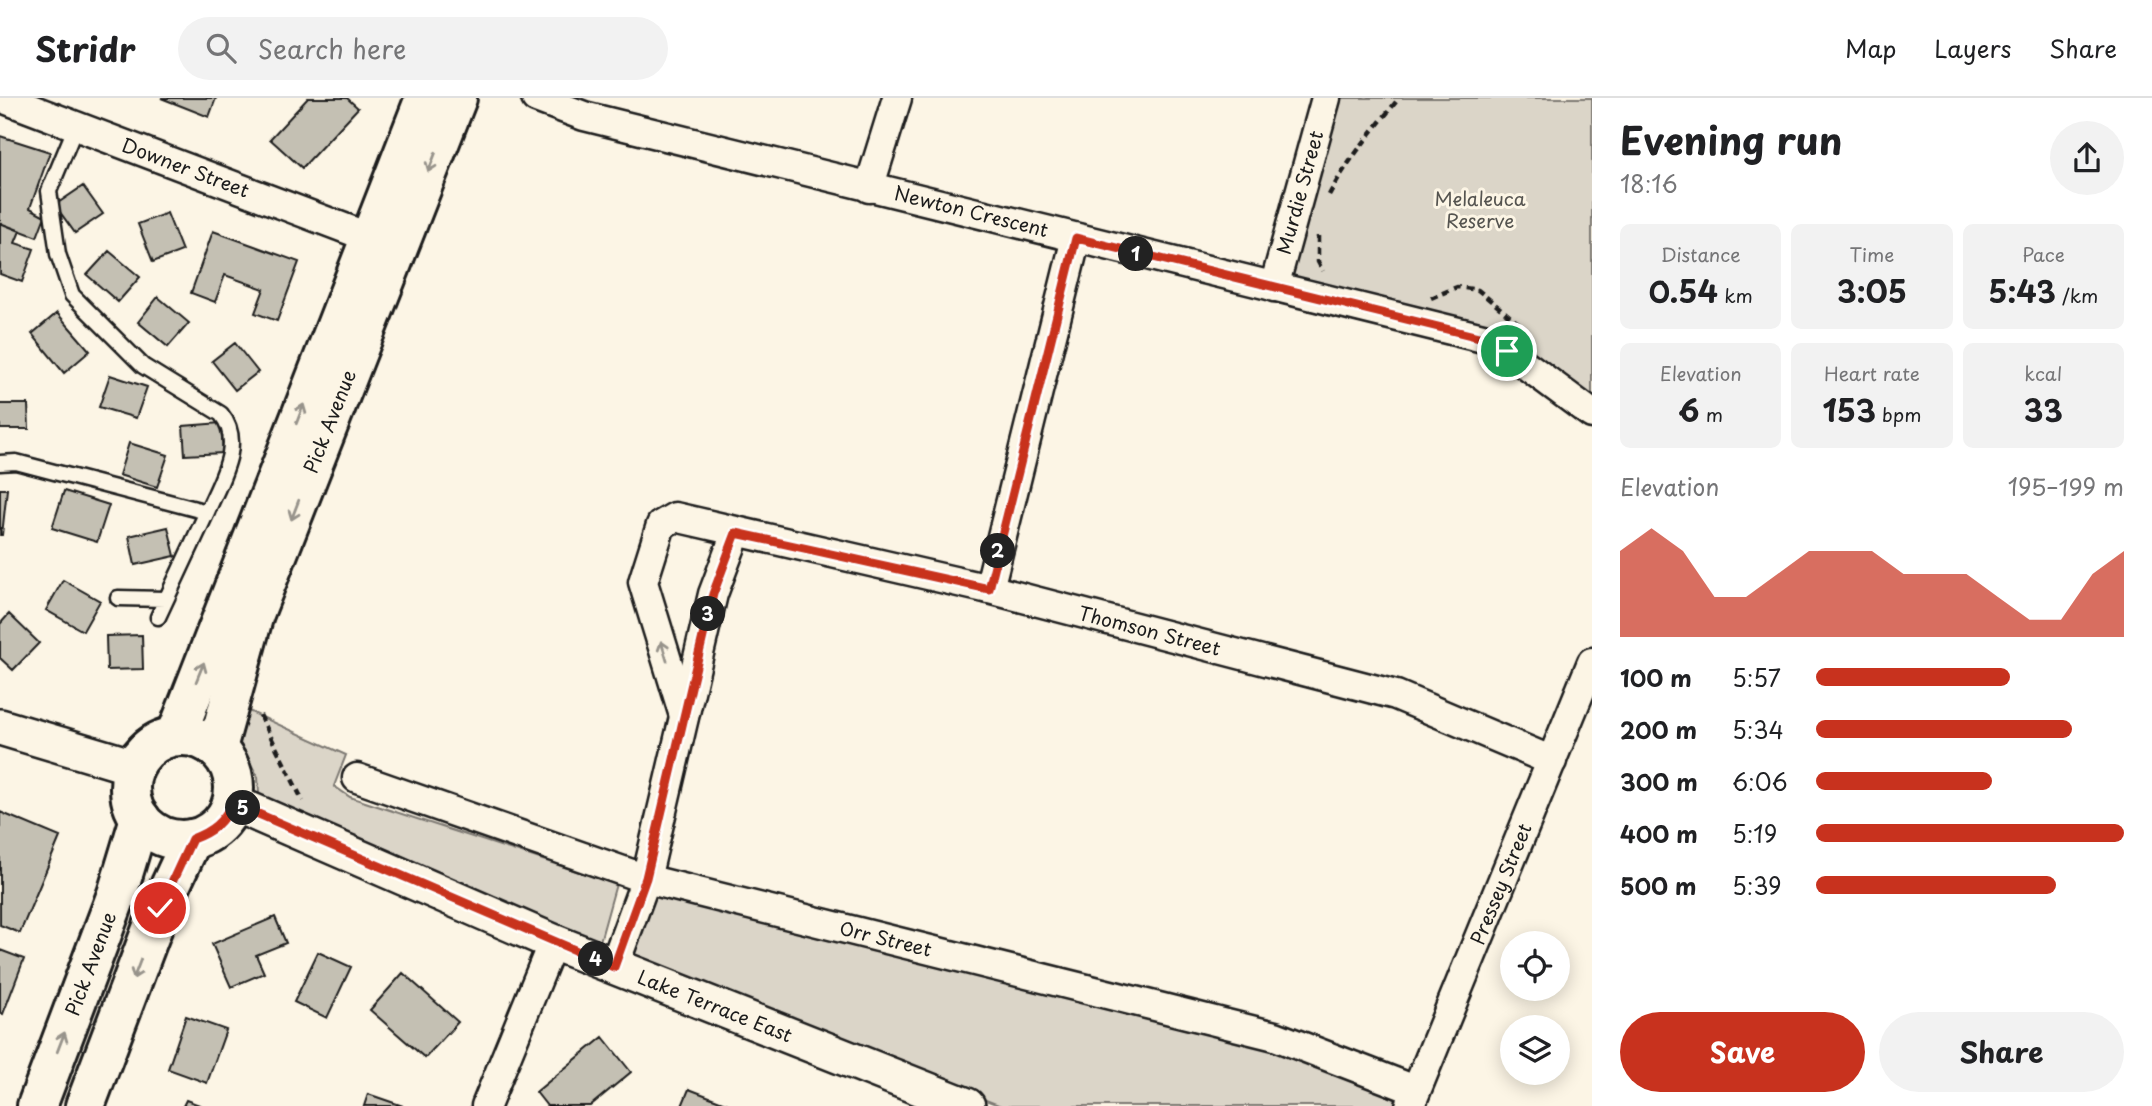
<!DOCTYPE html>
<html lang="en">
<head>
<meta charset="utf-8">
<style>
	body { margin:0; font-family:"Playpen Sans",sans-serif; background:#f2f2f2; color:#202124; height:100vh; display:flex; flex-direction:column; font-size:26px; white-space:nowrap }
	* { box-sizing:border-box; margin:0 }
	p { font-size:23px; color:#757577 }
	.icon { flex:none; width:38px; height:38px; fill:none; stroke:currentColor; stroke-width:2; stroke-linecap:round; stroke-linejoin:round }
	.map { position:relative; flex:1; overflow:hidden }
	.details { display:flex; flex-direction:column; background:#fff; width:560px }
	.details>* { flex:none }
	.fabs { position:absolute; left:1500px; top:833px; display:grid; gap:14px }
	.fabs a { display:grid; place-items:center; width:70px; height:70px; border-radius:50%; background:#fff; box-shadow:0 4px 18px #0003; font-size:35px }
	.pin { position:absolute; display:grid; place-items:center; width:60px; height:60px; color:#fff; margin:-30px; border:4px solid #fff; border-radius:50%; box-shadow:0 2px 7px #0007 }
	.km { position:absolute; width:35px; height:35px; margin:-18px; border-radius:50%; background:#222; color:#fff; font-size:19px; line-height:35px; text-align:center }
	.round { display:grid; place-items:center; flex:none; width:74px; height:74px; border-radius:37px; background:#f2f2f2 }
	.overview { display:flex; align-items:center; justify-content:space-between; height:119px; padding:0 28px }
	h1 { font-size:38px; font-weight:700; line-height:52px }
	.stats { display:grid; grid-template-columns:repeat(3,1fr); gap:10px; height:119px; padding:7px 28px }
	.stats div { display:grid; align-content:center; border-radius:10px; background:#f2f2f2; text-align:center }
	.stats b { font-size:30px; font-weight:700 }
	.stats small { font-size:19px; font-weight:400 }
	.stats p { font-size:19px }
	.chart { height:196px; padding:14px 28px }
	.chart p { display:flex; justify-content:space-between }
	.chart svg { width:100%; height:126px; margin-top:7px; fill:#c8321e; opacity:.7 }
	.cta { display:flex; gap:14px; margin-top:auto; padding:14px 28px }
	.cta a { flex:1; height:80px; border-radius:42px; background:#c8321e; color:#fff; font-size:28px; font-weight:700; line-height:80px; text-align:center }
	.cta a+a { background:#f2f2f2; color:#202124 }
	ul { padding:0 28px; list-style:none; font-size:23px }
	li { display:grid; grid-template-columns:112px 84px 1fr; align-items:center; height:52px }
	li i { height:18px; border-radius:9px; background:#c8321e }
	header { display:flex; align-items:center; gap:42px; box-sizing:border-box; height:98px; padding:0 35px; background:#fff; border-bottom:2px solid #e0e0e0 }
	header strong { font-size:33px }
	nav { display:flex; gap:38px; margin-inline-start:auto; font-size:24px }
	.search { width:490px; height:63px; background:#f2f2f2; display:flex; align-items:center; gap:18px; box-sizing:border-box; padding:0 24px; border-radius:38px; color:#757577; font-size:26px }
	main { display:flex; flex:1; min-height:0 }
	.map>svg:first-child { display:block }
	.green { fill:#dbd5c8; stroke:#7c7872; stroke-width:2 }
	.building { fill:#c4c0b3; stroke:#1c1c1c; stroke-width:2 }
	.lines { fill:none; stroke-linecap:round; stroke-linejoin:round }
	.service-casing { stroke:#1c1c1c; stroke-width:19 }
	.minor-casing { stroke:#1c1c1c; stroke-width:33 }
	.tertiary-casing { stroke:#1c1c1c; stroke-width:40 }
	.primary-casing { stroke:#1c1c1c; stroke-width:44 }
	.path { stroke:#1c1c1c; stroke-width:4.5; stroke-dasharray:7 5; stroke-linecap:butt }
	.service { stroke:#fcf5e5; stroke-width:14 }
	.minor { stroke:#fcf5e5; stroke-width:28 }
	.tertiary { stroke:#fcf5e5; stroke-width:35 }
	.primary { stroke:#fcf5e5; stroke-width:38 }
	.oneway { stroke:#97938b }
	.route-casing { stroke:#fff; stroke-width:14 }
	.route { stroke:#c8321e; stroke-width:9 }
	.labels { text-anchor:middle; stroke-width:6; stroke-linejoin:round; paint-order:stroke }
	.street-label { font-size:19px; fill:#1c1c1c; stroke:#fcf5e5 }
	.park-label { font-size:19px; fill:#555450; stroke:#fcf5e5 }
</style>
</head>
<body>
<header>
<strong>Stridr</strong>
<div class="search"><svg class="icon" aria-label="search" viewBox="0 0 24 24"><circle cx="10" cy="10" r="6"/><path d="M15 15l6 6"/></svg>Search here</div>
<nav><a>Map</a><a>Layers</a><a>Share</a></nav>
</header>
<main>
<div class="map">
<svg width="1592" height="1008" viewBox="0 0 1592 1008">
	<rect width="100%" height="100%" fill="#fcf5e5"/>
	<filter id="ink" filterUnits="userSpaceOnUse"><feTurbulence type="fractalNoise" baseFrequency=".0143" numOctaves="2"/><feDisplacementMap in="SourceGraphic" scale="14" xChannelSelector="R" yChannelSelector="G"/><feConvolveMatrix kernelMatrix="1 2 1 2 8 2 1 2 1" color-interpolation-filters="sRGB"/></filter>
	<g filter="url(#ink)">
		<path class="green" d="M 1339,0 L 1592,0 L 1592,301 L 1492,228 L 1289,181 Z
			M 242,610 L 346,657 L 334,688 L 350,699 L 616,786 L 599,847 L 260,713 L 258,679 L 238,642 Z
			M 651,793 L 1271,948 L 1402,997 L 1399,1008 L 1001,1008 L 624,861 Z"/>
		<path class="building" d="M 161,0 L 216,0 L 209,19 Z
			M 308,0 L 347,0 L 358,10 L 302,70 L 270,41 Z
			M 0,38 L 50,54 L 30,110 L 45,118 L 37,139 L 0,125 Z
			M 83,88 L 103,116 L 75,135 L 55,107 Z
			M 167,115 L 182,153 L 153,164 L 138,126 Z
			M 0,125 L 20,133 L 15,145 L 34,151 L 22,184 L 0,176 Z
			M 213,133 L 299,164 L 277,223 L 255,215 L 264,191 L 225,177 L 215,204 L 191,195 Z
			M 109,153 L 140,179 L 118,204 L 87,177 Z
			M 158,199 L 189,225 L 168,249 L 138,224 Z
			M 57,215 L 90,253 L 64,275 L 32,236 Z
			M 235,245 L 258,274 L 235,292 L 212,263 Z
			M 110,277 L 147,289 L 136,320 L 99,309 Z
			M 0,306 L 28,306 L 29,331 L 0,331 Z
			M 221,325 L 223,355 L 185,357 L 183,328 Z
			M 129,345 L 168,357 L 157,389 L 119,377 Z
			M 0,391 L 7,391 L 2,437 L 0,437 Z
			M 64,393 L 109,407 L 97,444 L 52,430 Z
			M 168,429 L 175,458 L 135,467 L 129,438 Z
			M 63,482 L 100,503 L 83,533 L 46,512 Z
			M 9,516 L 39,545 L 13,572 L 0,560 L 0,526 Z
			M 142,537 L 143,571 L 107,572 L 106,538 Z
			M 0,714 L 60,739 L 20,835 L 0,827 Z
			M 275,819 L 286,845 L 256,857 L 264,875 L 231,889 L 212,846 Z
			M 0,852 L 24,861 L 3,916 L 0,915 Z
			M 318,854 L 351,869 L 327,920 L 294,904 Z
			M 403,875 L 458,924 L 425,960 L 370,912 Z
			M 186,918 L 226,932 L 207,985 L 168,971 Z
			M 603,939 L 631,974 L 590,1008 L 547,1008 L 536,994 Z
			M 689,991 L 733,1008 L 682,1008 Z
			M 368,996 L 403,1008 L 364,1008 Z
			M 186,1002 L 202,1008 L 183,1008 Z"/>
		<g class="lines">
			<defs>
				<path id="service" d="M 76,28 L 49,93 L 58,156 L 72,197 L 143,268 L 221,316 C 245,345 220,383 207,414
					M 0,365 L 16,364 L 207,414 L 158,519
					M 118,500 L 166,501"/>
				<g id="minor">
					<path id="s1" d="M 2,0 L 368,139"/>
					<path id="s2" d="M 536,0 L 584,18 L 1483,240 L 1507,253 L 1592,316"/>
					<path d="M 869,90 L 897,0"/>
					<path id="s3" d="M 1274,189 L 1326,0"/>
					<path d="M 989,491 L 1076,140"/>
					<path id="s4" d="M 684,618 L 643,484 L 661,427 L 675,419 L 989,491 L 1396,597 L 1552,663"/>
					<path id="s5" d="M 357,680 L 646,781 L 1275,938 L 1415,992"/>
					<path d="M 614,868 L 646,781 L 713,496 L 736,435"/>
					<path d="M 486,1008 L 553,844"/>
					<path id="s6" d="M 1410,1008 L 1592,564"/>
				</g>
				<g id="tertiary">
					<path d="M 0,629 L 134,669"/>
					<path id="s7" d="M 233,705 L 553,844 L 967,1008"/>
				</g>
				<g id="primary">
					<circle cx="182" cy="690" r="52"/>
					<path d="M 176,638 L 425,0"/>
					<path id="s8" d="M 217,650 L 254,516 L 457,0"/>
					<path id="s9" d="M 37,1008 L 117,796 L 140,720"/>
					<path d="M 85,1008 L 160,810 L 192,741"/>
				</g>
			</defs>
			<use href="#service" class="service-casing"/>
			<use href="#minor" class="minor-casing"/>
			<use href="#tertiary" class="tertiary-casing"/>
			<use href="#primary" class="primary-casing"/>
			<path class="path" d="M 1329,97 C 1348,61 1374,32 1399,0
				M 1318,138 L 1318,164 L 1323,173
				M 1431,200 L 1457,189 L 1478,192 L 1524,230
				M 260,617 L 303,703"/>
			<use href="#service" class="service"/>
			<use href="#minor" class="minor"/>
			<use href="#tertiary" class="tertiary"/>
			<use href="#primary" class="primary"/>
		</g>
		<defs><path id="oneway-shaft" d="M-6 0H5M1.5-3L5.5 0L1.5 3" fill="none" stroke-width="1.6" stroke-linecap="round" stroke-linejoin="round" transform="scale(1.75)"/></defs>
		<g class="oneway">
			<use href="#oneway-shaft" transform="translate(432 64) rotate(111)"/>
			<use href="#oneway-shaft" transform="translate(300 316) rotate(-69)"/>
			<use href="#oneway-shaft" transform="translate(295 412) rotate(111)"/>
			<use href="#oneway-shaft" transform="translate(664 553) rotate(-107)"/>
			<use href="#oneway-shaft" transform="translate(200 574) rotate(-68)"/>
			<use href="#oneway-shaft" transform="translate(137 871) rotate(111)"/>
			<use href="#oneway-shaft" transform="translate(61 944) rotate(-69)"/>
		</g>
	</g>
	<g class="lines" filter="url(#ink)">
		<defs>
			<path id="route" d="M 160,810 L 192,741 C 213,733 222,725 233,705 L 614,869 L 646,780 L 713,496 L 736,435 L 989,491 L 1076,140 L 1483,240 L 1507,253"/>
		</defs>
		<use href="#route" class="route-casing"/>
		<use href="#route" class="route"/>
	</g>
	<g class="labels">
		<g class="street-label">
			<text dy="7" stroke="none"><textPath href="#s1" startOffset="196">Downer Street</textPath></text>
			<text dy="7" stroke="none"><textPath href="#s3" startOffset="98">Murdie Street</textPath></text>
			<text dy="7" stroke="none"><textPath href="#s2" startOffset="450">Newton Crescent</textPath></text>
			<text dy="7" stroke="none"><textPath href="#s8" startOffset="346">Pick Avenue</textPath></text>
			<text dy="7" stroke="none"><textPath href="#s4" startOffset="704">Thomson Street</textPath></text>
			<text dy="7" stroke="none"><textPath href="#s6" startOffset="240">Pressey Street</textPath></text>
			<text dy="7" stroke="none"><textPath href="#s5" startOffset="553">Orr Street</textPath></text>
			<text dy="7" stroke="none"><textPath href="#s9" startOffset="152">Pick Avenue</textPath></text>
			<text dy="7" stroke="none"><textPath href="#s7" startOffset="523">Lake Terrace East</textPath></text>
		</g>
		<g class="park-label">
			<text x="1480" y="108">Melaleuca<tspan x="1480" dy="22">Reserve</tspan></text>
		</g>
	</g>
</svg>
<div class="fabs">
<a><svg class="icon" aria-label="locate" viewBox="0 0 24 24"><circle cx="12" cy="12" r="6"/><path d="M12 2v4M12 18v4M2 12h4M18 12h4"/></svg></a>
<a><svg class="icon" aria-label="layers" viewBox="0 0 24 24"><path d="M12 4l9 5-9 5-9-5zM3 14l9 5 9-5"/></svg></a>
</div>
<div class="pin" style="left:1507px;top:253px;background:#1e9e55"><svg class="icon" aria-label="arrive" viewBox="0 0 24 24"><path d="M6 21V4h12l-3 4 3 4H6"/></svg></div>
<div class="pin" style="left:160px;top:810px;background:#d93025"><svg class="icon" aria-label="check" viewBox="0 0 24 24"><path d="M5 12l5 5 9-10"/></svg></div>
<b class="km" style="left:1136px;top:156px">1</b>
<b class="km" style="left:998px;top:453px">2</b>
<b class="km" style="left:708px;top:516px">3</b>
<b class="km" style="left:596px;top:861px">4</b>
<b class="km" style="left:243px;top:710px">5</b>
</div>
<section class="details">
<div class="overview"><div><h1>Evening run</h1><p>18:16</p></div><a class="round"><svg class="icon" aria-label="share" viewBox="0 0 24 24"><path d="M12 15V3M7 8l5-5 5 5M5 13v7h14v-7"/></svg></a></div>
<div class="stats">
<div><p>Distance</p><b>0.54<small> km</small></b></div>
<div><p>Time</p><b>3:05</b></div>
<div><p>Pace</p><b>5:43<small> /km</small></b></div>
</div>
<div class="stats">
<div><p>Elevation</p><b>6<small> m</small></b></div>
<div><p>Heart rate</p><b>153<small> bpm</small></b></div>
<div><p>kcal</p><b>33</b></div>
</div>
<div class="chart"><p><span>Elevation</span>195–199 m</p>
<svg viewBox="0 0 160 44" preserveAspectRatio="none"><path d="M0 44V14L10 6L20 14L30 30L40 30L50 22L60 14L70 14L80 14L90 22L100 22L110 22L120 30L130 38L140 38L150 22L160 14V44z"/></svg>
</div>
<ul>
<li><b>100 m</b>5:57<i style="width:63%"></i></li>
<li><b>200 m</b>5:34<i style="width:83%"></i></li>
<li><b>300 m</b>6:06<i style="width:57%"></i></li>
<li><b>400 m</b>5:19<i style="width:100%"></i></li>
<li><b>500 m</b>5:39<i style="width:78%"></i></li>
</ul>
<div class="cta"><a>Save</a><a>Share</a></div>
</section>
</main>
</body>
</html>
